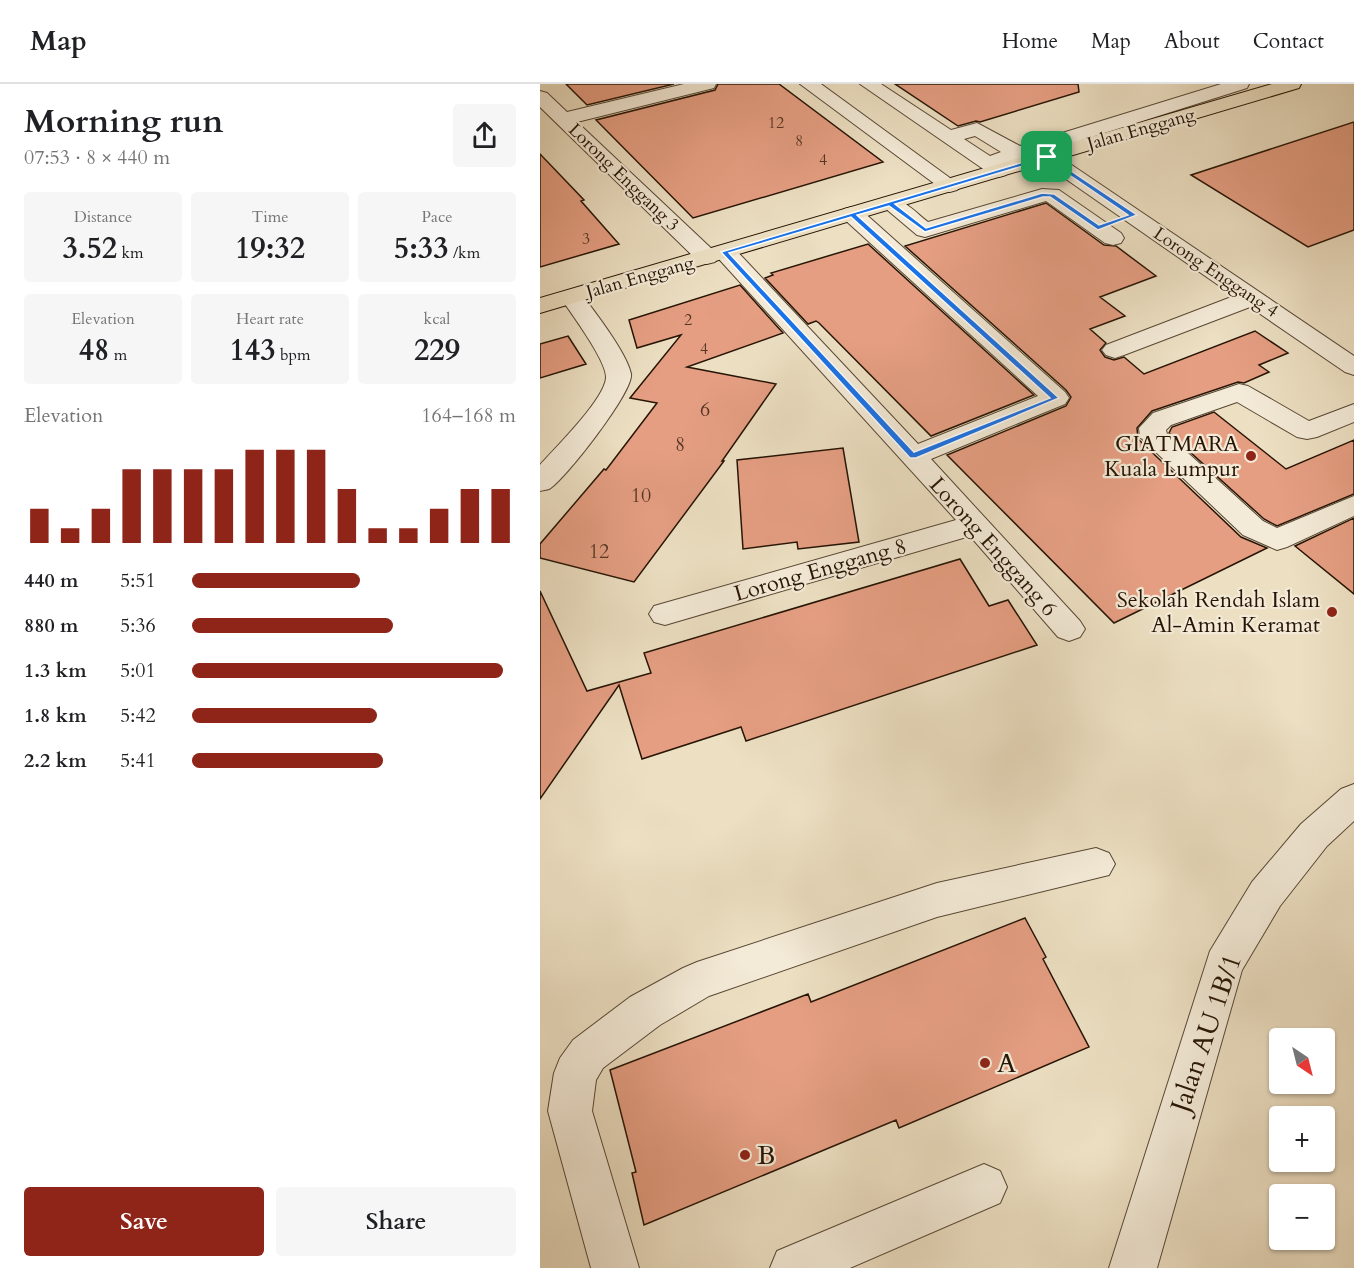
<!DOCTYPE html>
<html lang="en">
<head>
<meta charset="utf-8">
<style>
	body { margin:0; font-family:Cardo,serif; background:#f6f6f6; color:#202124; height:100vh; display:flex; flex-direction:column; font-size:22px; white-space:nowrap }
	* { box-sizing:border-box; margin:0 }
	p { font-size:20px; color:#757577 }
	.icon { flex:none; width:33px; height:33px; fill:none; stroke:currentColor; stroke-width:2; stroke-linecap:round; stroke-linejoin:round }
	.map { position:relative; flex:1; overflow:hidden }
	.details { display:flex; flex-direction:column; background:#fff; width:540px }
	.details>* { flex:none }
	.needle { width:39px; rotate:145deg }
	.buttons { position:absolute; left:729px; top:944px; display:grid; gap:12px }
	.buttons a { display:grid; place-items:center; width:66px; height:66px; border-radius:6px; background:#fff; box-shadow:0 2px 4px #0004; font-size:30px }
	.pin { position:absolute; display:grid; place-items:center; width:51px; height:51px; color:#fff; margin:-26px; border-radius:12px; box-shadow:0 3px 9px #0006 }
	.round { display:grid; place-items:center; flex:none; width:63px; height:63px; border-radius:6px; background:#f6f6f6 }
	.overview { display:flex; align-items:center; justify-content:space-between; height:102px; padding:0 24px }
	h1 { font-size:33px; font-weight:800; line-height:45px }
	.figures { display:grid; grid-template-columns:repeat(3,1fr); gap:9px; height:102px; padding:6px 24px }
	.figures div { display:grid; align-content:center; border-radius:6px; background:#f6f6f6; text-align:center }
	.figures b { font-size:30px; font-weight:800 }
	.figures small { font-size:16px; font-weight:400 }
	.figures p { font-size:16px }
	.chart { height:168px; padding:12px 24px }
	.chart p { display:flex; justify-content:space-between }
	.chart svg { width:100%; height:108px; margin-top:6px; stroke:#8f2418; stroke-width:6 }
	.action { display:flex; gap:12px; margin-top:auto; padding:12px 24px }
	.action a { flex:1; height:69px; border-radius:6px; background:#8f2418; color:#fff; font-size:24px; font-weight:800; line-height:69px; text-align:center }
	.action a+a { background:#f6f6f6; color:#202124 }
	ul { padding:0 24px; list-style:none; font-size:20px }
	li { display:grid; grid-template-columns:96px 72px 1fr; align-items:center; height:45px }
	li i { height:15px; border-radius:8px; background:#8f2418 }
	header { display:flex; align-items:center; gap:36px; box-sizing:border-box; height:84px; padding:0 30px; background:#fff; border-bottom:2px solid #e0e0e0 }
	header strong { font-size:28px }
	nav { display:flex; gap:33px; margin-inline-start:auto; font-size:21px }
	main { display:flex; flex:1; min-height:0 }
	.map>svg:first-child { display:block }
	.building { fill:#e59e82; stroke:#261404; stroke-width:1.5 }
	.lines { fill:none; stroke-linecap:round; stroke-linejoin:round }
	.minor-casing { stroke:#584734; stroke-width:2 }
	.major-casing { stroke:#261404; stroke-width:2 }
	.minor { fill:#f3ead7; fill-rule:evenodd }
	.major { fill:#ecdfc2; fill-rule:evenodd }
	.route { fill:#1a73e8; stroke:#fff; stroke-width:1.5; fill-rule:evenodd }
	.poi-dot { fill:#8f2418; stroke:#f3ead7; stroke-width:2 }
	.labels { text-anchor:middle; stroke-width:4.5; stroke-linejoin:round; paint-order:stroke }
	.far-number-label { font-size:16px; fill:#563624 }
	.far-street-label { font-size:18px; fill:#261404; stroke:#f3ead7 }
	.number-label { font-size:20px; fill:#563624 }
	.poi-label { font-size:22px; fill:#261404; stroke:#f3ead7; text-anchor:end }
	.street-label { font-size:22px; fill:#261404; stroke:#f3ead7 }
	.near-street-label { font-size:27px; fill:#261404; stroke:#f3ead7 }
	.near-poi-label { font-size:27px; fill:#261404; stroke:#f3ead7; text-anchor:start }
</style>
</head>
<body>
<header>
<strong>Map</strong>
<nav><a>Home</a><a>Map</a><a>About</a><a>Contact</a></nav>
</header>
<main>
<section class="details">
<div class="overview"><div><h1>Morning run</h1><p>07:53 · 8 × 440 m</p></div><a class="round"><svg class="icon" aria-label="share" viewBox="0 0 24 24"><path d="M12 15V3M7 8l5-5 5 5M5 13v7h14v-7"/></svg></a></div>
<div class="figures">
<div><p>Distance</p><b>3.52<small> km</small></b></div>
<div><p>Time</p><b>19:32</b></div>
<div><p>Pace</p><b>5:33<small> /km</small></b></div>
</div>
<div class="figures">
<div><p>Elevation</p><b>48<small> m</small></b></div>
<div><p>Heart rate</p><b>143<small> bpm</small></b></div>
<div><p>kcal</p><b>229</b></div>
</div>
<div class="chart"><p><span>Elevation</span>164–168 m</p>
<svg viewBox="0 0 160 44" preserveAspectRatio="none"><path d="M5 44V30M15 44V38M25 44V30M35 44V14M45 44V14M55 44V14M65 44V14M75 44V6M85 44V6M95 44V6M105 44V22M115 44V38M125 44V38M135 44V30M145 44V22M155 44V22"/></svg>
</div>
<ul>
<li><b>440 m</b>5:51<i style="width:52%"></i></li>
<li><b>880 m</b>5:36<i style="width:62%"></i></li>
<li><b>1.3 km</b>5:01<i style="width:96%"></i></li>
<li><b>1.8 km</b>5:42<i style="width:57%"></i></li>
<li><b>2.2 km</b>5:41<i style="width:59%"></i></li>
</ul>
<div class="action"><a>Save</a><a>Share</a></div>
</section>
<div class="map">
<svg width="814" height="1184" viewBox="0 0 814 1184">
	<rect width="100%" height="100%" fill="#ecdfc2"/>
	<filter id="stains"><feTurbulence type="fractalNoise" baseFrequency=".00333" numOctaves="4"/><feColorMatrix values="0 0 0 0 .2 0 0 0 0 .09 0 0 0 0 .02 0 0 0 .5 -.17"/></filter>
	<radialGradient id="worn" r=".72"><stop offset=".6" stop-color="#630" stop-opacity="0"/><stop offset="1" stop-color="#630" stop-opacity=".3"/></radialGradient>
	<path class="building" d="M 26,0 L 134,0 L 47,21 Z
		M 178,0 L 239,0 L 343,78 L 153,134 L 56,36 L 175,6 Z
		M 355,0 L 538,0 L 539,8 L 440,38 L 436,37 L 418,42 Z
		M 814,38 L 814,146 L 768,163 L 651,91 Z
		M 0,70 L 44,116 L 41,117 L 79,160 L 0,183 Z
		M 506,119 L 564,161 L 576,162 L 616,192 L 560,213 L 585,232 L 550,245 L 566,259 L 560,266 L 565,273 L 574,276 L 584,273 L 604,290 L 715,247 L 748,269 L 719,281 L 729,288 L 704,299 L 698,298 L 612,327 L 597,344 L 598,355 L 701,453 L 727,464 L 574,539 L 407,371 L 526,322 L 531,313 L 526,306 L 365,162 Z
		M 328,160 L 494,311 L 391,352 L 279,239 L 276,237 L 268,240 L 225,194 L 233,191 L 231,189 Z
		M 200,201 L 243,249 L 147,283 L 236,300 L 182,377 L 184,377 L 94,498 L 0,474 L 0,460 L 64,385 L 66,386 L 117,319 L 90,314 L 141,251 L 97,264 L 89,236 Z
		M 28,252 L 46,280 L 0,294 L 0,260 Z
		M 674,328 L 746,385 L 814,356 L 814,410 L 737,442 L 724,435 L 629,349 L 632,343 Z
		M 303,364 L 319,458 L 258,465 L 257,458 L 203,465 L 197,376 Z
		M 814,434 L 814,510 L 755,462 Z
		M 420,475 L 449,522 L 468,516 L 497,561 L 206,657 L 201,643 L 102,675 L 79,601 L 0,715 L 0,507 L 47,607 L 111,589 L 104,569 Z
		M 485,834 L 506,873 L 503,875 L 549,963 L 359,1044 L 356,1036 L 104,1141 L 92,1089 L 96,1088 L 70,986 L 268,910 L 271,918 Z"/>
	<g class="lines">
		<defs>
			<path id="minor" d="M 144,0 L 176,0 L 174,4 L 37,38 L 174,167 L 177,163 L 185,161 L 193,163 L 378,360 L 498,312 L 304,135 L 301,130 L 304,125 L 312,123 L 320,125 L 525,308 L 529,314 L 525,320 L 391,375 L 540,537 L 545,545 L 540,553 L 529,557 L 518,553 L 430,452 L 125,541 L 114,538 L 109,530 L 114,522 L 416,436 L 178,174 L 175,178 L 167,180 L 159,178 L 0,23 L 0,7 L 7,9 L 27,28 Z
				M 260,0 L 281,0 L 421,102 L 417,106 L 410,108 L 403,106 Z
				M 320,0 L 341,0 L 411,46 L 437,39 L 480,62 L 681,0 L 709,0 L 707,4 L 504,68 L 514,69 L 814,272 L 814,291 L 805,288 L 710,223 L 584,271 L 575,274 L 566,271 L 562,266 L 566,261 L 694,212 L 500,77 L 497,73 L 500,69 L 463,81 L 469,87 L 466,91 L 459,93 L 452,91 ZM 435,52 L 461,68 L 450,72 L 424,55 Z
				M 502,105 L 519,106 L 581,149 L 584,154 L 581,159 L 573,161 L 565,159 L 506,117 L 385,153 L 377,151 L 339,119 L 342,114 C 360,110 375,128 388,138 Z
				M 32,206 L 40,208 C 54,227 87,269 91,290 C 94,307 24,397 9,405 C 6,406 3,406 0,407 L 0,381 C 15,364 66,314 66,293 C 66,276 31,229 20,213 L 24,208 Z
				M 699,300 L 708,302 L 769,337 L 814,320 L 814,338 L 777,353 L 767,355 L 757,353 L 697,318 L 631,341 L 626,346 L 627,350 L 723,437 L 737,444 L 814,412 L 814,432 L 747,463 L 737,466 L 703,451 L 600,353 L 599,344 L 613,329 Z
				M 814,700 L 814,737 L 787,762 L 740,822 L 702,886 L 617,1184 L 569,1184 L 670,867 L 712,798 L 761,740 L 801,705 Z
				M 556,764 L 569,769 L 575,780 L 569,791 L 397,833 L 169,912 L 120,941 L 63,984 L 56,996 L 52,1027 L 99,1184 L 51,1184 L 8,1027 L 14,989 L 20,974 L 33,956 L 90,913 L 143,884 L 157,878 L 397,799 Z
				M 444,1080 L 460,1087 L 467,1103 L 460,1119 L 310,1184 L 230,1184 L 237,1167 Z"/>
			<path id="major" d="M 732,0 L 761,0 L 759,4 L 0,229 L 0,214 Z"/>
		</defs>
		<use href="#minor" class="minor-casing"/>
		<use href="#major" class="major-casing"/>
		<use href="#minor" class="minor"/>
		<use href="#major" class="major"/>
	</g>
	<path class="route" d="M 507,71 L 597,131 L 558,146 L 510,113 L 503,113 L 385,148 L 349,122 L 317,131 L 519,314 L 376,374 L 370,374 L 181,168 ZM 506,75 L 588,131 L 559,141 L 514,110 L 502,109 L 386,144 L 355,120 ZM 311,133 L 510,314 L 374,368 L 189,169 Z"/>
	<g class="poi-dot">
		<circle cx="711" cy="372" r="6"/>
		<circle cx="792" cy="528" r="6"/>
		<circle cx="445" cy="979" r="6"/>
		<circle cx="205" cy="1071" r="6"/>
	</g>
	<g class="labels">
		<g class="far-number-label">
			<text x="236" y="44">12</text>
			<text x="259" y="62">8</text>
			<text x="283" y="81">4</text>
			<text x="46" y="160">3</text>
			<text x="148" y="241">2</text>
			<text x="164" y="270">4</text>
		</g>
		<g class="far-street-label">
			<text transform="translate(601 45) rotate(-16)" y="6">Jalan Enggang</text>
			<text transform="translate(84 93) rotate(44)" y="6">Lorong Enggang 3</text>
			<text transform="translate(676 188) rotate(34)" y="6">Lorong Enggang 4</text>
			<text transform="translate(100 193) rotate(-16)" y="6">Jalan Enggang</text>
		</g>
		<g class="number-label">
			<text x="165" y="332">6</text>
			<text x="140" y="367">8</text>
			<text x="101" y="418">10</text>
			<text x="59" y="474">12</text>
		</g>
		<g class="poi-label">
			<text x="699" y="367">GIATMARA<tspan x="699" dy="25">Kuala Lumpur</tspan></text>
			<text x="780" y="523">Sekolah Rendah Islam<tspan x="780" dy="25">Al-Amin Keramat</tspan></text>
		</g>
		<g class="street-label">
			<text transform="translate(454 462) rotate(48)" y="8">Lorong Enggang 6</text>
			<text transform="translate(280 485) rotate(-16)" y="8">Lorong Enggang 8</text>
		</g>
		<g class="near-street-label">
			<text transform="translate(666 949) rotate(-71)" y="9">Jalan AU 1B/1</text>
		</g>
		<g class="near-poi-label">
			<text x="457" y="988">A</text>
			<text x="217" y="1080">B</text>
		</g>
	</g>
	<rect width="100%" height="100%" filter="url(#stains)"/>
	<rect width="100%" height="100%" fill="url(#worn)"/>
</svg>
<div class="buttons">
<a><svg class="needle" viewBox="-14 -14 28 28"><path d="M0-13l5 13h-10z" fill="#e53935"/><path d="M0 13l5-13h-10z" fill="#757577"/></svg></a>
<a>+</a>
<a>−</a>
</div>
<div class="pin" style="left:507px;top:73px;background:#1e9e55"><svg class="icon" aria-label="arrive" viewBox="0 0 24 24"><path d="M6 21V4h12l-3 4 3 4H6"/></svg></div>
</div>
</main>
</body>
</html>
